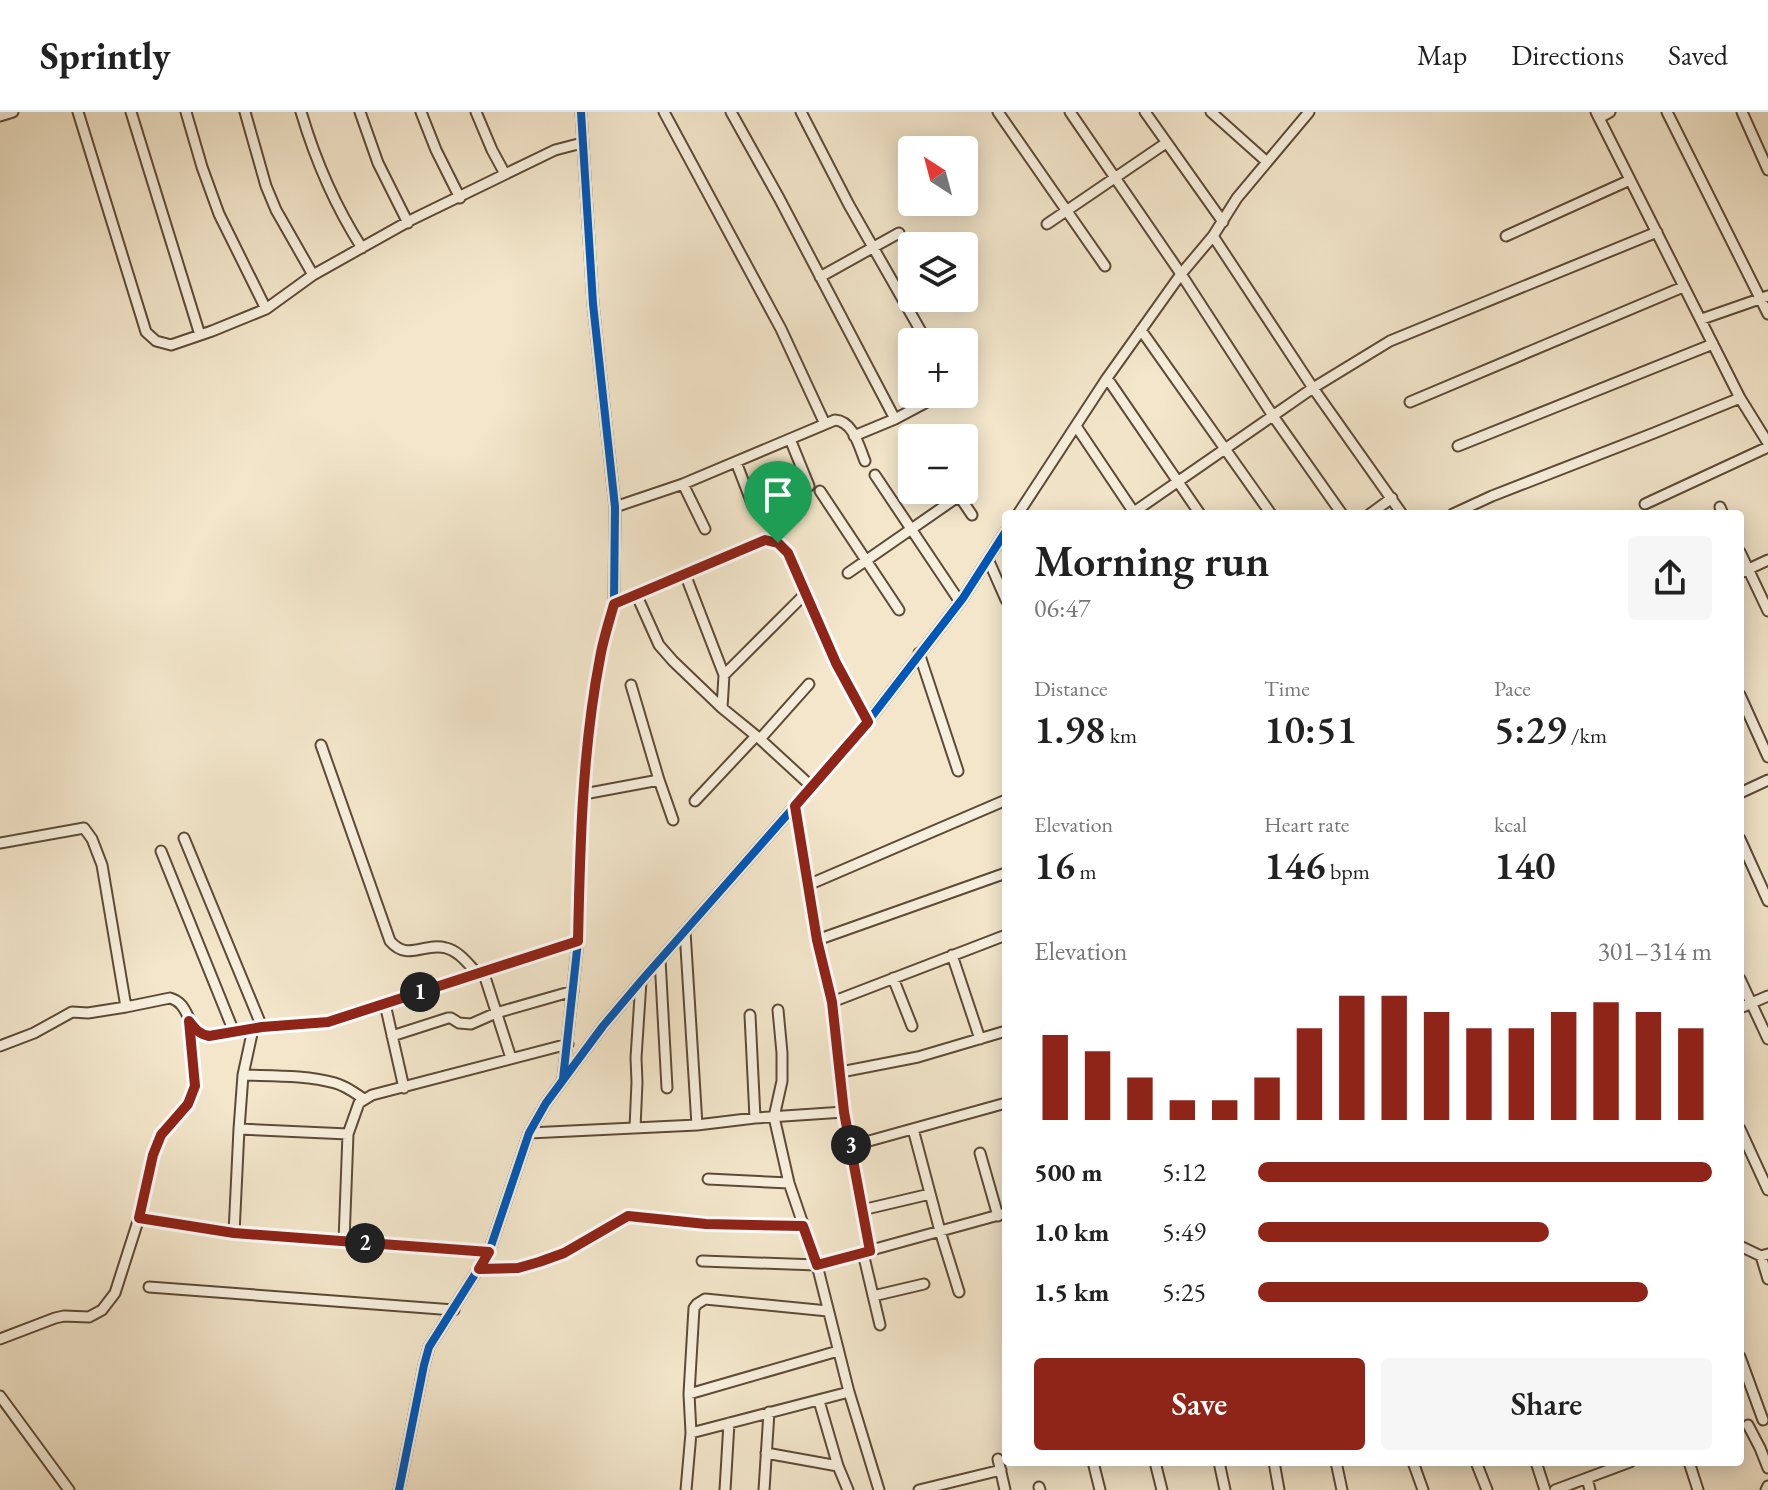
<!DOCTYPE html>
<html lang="en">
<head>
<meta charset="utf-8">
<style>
	body { margin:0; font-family:"EB Garamond",serif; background:#f6f6f6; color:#222; height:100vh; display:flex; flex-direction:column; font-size:30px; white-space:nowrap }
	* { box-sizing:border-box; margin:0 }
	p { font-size:26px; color:#767676 }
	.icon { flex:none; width:44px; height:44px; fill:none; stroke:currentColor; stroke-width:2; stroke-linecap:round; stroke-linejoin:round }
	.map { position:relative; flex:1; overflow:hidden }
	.drawer { position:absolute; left:1002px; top:398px; width:742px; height:956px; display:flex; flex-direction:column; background:#fff; border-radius:8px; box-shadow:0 4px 20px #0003 }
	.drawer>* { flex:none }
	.needle { width:52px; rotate:324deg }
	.fabs { position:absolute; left:898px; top:24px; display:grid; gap:16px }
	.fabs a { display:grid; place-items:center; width:80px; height:80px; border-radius:8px; background:#fff; box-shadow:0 4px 20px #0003; font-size:40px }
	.pin { position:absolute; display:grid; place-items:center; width:68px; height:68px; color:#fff; margin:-82px -34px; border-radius:50% 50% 50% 0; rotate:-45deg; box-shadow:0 0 8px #0007 }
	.pin .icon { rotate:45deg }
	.km { position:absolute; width:40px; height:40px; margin:-20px; border-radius:50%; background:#222; color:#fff; font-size:22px; line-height:40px; text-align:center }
	.round { display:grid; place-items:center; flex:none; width:84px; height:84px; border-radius:8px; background:#f6f6f6 }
	.summary { display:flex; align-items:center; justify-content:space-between; height:136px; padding:0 32px }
	h1 { font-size:44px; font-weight:600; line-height:60px }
	.figures { display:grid; grid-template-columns:repeat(3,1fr); gap:12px; height:136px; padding:8px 32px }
	.figures div { display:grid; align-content:center }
	.figures b { font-size:40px; font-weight:600 }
	.figures small { font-size:22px; font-weight:400 }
	.figures p { font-size:22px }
	.chart { height:224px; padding:16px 32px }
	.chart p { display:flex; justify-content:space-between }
	.chart svg { width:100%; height:144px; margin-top:8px; stroke:#8f2418; stroke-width:6 }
	.primary-button { display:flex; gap:16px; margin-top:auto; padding:16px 32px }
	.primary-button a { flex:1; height:92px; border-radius:8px; background:#8f2418; color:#fff; font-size:32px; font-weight:600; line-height:92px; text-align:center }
	.primary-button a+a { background:#f6f6f6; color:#222 }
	ul { padding:0 32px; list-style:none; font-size:26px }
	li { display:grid; grid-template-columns:128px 96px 1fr; align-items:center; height:60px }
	li i { height:20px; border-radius:10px; background:#8f2418 }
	header { display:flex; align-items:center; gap:48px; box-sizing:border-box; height:112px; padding:0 40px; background:#fff; border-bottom:2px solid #e0e0e0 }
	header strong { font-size:38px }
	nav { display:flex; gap:44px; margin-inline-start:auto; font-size:28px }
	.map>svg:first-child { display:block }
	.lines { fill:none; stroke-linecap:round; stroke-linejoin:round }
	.minor-casing { stroke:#5d4a36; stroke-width:13 }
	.minor { stroke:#f7efdd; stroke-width:9 }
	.cycleway-casing { stroke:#f7efdd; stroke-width:13 }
	.cycleway { stroke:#0057b8; stroke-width:8 }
	.route-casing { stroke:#fff; stroke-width:16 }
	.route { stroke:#8f2418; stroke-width:10 }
</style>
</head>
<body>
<header>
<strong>Sprintly</strong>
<nav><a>Map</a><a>Directions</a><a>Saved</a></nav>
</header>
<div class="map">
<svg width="1768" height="1378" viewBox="0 0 1768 1378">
	<rect width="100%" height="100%" fill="#f3e6cb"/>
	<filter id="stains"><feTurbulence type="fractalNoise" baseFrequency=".0025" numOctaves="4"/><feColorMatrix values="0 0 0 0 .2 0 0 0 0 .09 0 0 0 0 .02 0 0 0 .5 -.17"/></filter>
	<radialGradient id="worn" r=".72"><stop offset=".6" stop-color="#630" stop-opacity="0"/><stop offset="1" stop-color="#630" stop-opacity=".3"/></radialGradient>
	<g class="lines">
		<defs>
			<path id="minor" d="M 78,0 L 146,220 L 156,229 L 171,233 L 212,219 L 266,197 L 313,163 L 411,108 L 555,38 L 582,31
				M 131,0 L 200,223
				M 186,0 L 202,55 L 219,102 L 266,197
				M 245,0 L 266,74 L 276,98 L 313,163
				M 301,0 C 315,47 335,94 362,136
				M 360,0 L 378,51 L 408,111
				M 421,0 L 436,38 L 460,86
				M 476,0 L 492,38 L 505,62
				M 664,0 L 781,217 L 825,312
				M 731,0 L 779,86 L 895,307
				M 801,0 L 849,93 L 927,230
				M 998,0 L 1105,154
				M 1070,0 L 1181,162 L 1273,304 L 1342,402
				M 1145,0 L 1223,110
				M 1211,0 L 1267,50
				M 1596,0 L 1740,286 L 1768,331
				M 1667,0 L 1768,202
				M 1742,0 L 1768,58
				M 0,4 L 13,0
				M 1599,6 L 1610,0
				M 1047,112 L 1166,31
				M 1213,124 L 1313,276 L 1402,402
				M 1506,124 L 1630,68
				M 820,165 L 899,121
				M 1702,207 L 1768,184
				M 1141,218 L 1271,402
				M 1107,266 L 1200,402
				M 1410,290 L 1683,175
				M 1076,314 L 1135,402
				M 916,320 L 920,326
				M 854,324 L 895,307 L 942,282
				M 790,327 L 809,374
				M 1458,334 L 1713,232
				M 736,350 L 753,394
				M 875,363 L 960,490
				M 683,372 L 705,417
				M 955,378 L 972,403
				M 820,379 L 899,498
				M 1645,392 L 1768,335
				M 615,395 L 683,372 L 835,308 C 853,309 859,334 865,349
				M 1720,395 L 1723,402
				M 1018,402 L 1107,266 L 1181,162 L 1213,124 L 1237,86 L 1309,0
				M 1131,402 L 1313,276 L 1390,229 L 1657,120
				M 1370,402 L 1392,386
				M 1453,402 L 1492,384 L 1654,321 L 1740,286
				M 1740,440 L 1768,499
				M 988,447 L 1006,488
				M 848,461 L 959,384
				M 1740,461 L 1768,448
				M 685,462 L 765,428 C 776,429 781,432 788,441 L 836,551 L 868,610
				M 637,484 L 659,533 L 673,549 L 722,596 L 760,627 L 811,674
				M 614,492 L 685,462 L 724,563 L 722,596
				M 919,541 L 958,659
				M 724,563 L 806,481
				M 631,573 L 659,668 L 673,708
				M 1740,583 L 1768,645
				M 760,627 L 809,572
				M 321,633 L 390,829 C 408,850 424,830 446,836 C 459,839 468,852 477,861
				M 1740,681 L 1768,668
				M 584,682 L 659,668
				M 695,689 L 756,624
				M 795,694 L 817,828 L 832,890 L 841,960 L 844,1000 L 870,1139
				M 184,726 L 262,915
				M 1740,727 L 1768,789
				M 0,731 L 84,716 L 92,727 L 102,753 L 126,895
				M 161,739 L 234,920
				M 808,773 L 1006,688
				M 685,819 L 697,1013
				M 817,828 L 1006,761
				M 952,843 L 980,927
				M 660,847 L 667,976
				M 483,859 L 511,946
				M 893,866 L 912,914
				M 1740,867 L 1768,927
				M 832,890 L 1006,823
				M 385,892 L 404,976
				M 1740,896 L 1768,884
				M 778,898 L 782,941 L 782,969 L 774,1005 L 789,1071 L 817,1153 L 849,1280 L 879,1378
				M 750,903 L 755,1006
				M 392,924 L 448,906 L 451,906 L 459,911 L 471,912 L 496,901 L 573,879
				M 0,934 L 34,921 L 72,900 L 88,901 L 126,895 L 170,886 C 192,892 184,918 209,924 L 262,915 L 328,910 L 578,829
				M 841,960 L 918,945 L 1006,919
				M 243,963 C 273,964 307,963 335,971 C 346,974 355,981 364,987
				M 563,967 L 578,829 L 580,720 L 590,612 L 600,545 L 614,492 L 615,395 L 593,192 L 581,0
				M 635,1016 L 637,970 L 636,946 L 641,869
				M 239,1017 L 348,1022
				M 913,1017 L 940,1119 L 959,1180
				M 1740,1017 L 1768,1078
				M 529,1021 L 697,1013 L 755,1006 L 844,1000
				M 851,1034 L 1006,991
				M 980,1041 L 998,1104
				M 708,1067 L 789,1071
				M 862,1098 L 930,1082
				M 139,1106 L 234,1121 L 489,1140
				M 234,1121 L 239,1017 L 243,963 L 253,917
				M 344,1129 L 348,1022 L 359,991 L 372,983 L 568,932
				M 1740,1134 L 1761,1144 L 1768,1142
				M 863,1141 L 880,1213
				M 1761,1144 L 1768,1167
				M 702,1149 L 817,1153 L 1006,1101
				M 479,1157 L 518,1156 L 539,1150 L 564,1141 L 628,1104 L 706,1112 L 803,1114
				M 149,1175 L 454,1198
				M 873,1184 L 924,1172
				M 0,1227 L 55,1206 L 64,1204 L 89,1205 L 102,1198 L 115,1181 L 139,1106 L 153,1043 L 161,1023 L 188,992 L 195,974 L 189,913
				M 1740,1245 L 1763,1308
				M 689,1282 L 838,1239
				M 0,1284 L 69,1378
				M 819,1289 L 838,1354 L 848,1378
				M 1748,1313 L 1760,1336 L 1768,1356
				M 691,1321 L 849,1280
				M 766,1341 L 838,1354
				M 998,1347 L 1005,1378
				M 1093,1350 L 1100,1378
				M 1155,1350 L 1162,1378
				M 1219,1350 L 1225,1378
				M 1274,1350 L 1279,1378
				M 1336,1350 L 1342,1378
				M 1413,1350 L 1423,1378
				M 1476,1350 L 1487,1378
				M 1536,1350 L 1545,1378
				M 1689,1350 L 1698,1378
				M 1587,1366 L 1590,1378
				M 1039,1375 L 1040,1378
				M 399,1378 L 424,1253 L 429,1235 L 489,1140 L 529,1021 L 546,991 L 603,914 L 641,869 L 859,621 L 963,486 L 1006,419
				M 686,1378 L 691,1321 L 689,1282 L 694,1196 L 697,1192 L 705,1187 L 828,1199
				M 725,1378 L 729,1311
				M 764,1378 L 769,1300
				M 919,1378 L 1001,1358
				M 1555,1378 L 1630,1350
				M 1766,1378 L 1768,1374"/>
		</defs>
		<use href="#minor" class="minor-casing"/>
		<use href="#minor" class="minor"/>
		<defs>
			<path id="cycleway" d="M 563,967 L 578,829 L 580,720 L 590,612 L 600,545 L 614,492 L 615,395 L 593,192 L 581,0
				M 399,1378 L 424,1253 L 429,1235 L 489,1140 L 529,1021 L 546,991 L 603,914 L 641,869 L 859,621 L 963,486 L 1006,419"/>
		</defs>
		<use href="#cycleway" class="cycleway-casing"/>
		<use href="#cycleway" class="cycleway"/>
	</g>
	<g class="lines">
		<defs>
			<path id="route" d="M 765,428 L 778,431 L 788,441 L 836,551 L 868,610 L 795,694 L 817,828 L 832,890 L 844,1000 L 870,1139 L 817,1153 L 803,1114 L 706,1112 L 628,1104 L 564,1141 L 539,1150 L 518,1156 L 479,1157 L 489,1140 L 234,1121 L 139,1106 L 153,1043 L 161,1023 L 188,992 L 195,974 L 189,909 C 195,917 199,922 209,924 L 262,915 L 328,910 L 578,829 C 580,735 582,639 600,546 C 603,528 609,510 614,492 Z"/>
		</defs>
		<use href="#route" class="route-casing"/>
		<use href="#route" class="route"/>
	</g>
	<rect width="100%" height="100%" filter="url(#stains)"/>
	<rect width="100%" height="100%" fill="url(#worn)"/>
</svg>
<div class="fabs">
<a><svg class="needle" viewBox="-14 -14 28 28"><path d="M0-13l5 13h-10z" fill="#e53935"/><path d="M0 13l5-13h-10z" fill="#767676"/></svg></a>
<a><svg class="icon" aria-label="layers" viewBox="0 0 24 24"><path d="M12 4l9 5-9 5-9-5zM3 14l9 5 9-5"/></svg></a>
<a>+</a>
<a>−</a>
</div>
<div class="pin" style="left:778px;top:431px;background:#1e9e55"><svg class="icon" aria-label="arrive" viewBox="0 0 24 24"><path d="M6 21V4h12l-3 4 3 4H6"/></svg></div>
<b class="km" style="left:420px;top:880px">1</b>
<b class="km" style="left:365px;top:1131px">2</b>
<b class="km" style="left:851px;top:1033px">3</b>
<section class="drawer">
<div class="summary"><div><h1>Morning run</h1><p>06:47</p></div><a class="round"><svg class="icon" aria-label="share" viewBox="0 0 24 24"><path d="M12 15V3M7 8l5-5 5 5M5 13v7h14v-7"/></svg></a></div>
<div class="figures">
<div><p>Distance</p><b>1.98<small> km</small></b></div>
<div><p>Time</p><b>10:51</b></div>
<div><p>Pace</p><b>5:29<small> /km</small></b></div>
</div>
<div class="figures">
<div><p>Elevation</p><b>16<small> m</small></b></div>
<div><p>Heart rate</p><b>146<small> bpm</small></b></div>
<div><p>kcal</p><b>140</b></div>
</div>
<div class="chart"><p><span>Elevation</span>301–314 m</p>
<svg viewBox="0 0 160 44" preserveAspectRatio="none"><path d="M5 44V18M15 44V23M25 44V31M35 44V38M45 44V38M55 44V31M65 44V16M75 44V6M85 44V6M95 44V11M105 44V16M115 44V16M125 44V11M135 44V8M145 44V11M155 44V16"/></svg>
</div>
<ul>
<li><b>500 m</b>5:12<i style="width:100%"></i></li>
<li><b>1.0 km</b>5:49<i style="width:64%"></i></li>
<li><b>1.5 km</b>5:25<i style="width:86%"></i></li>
</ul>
<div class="primary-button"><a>Save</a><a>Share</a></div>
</section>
</div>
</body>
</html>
